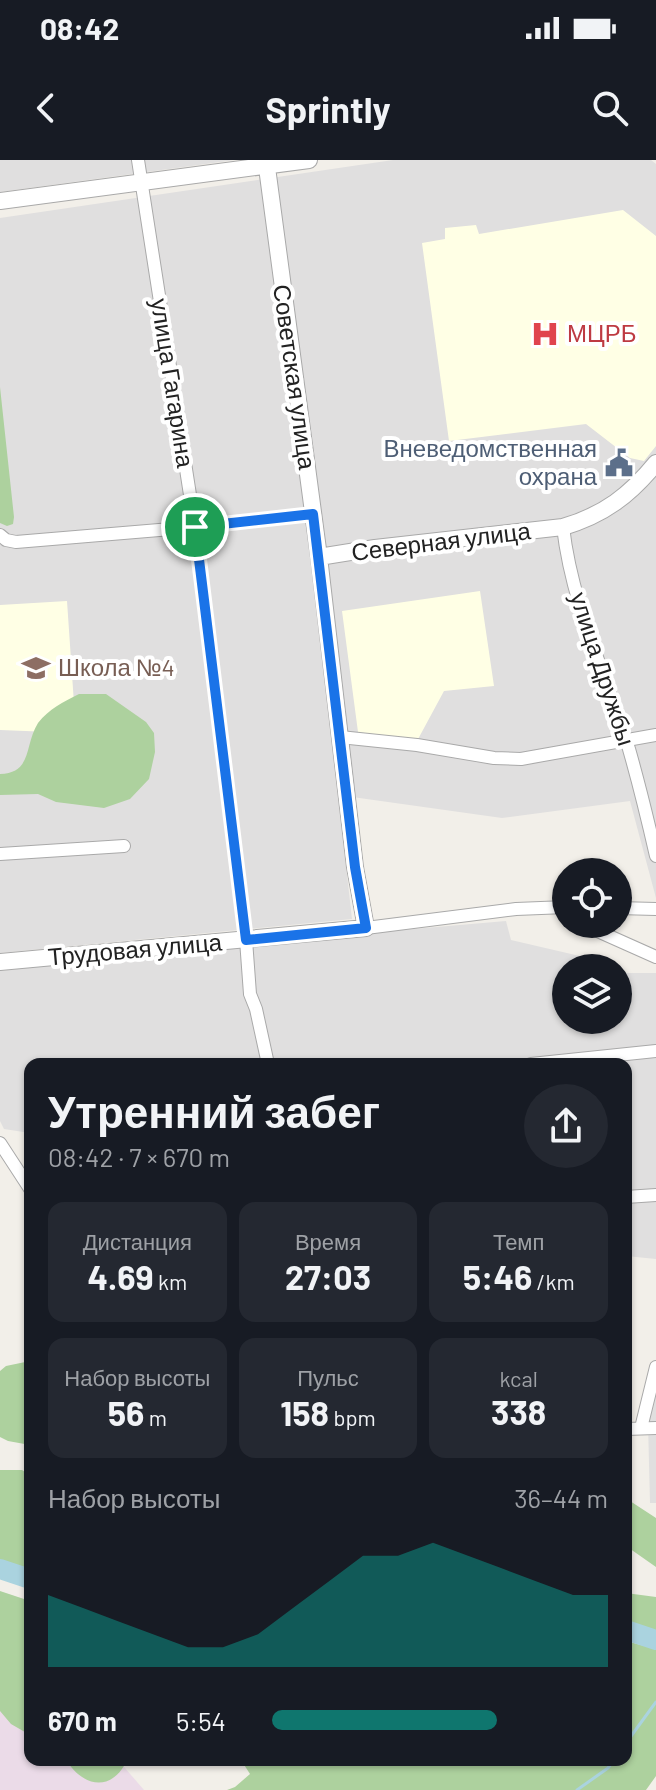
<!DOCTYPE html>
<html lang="ru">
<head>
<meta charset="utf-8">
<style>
	body { margin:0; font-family:Barlow,sans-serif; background:#242831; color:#f1f3f6; height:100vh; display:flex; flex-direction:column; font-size:30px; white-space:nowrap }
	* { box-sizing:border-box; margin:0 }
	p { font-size:26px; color:#9ea1a6 }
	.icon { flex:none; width:44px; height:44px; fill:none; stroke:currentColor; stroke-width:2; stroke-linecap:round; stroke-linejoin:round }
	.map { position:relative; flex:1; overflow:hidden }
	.side { position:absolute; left:24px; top:898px; width:608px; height:708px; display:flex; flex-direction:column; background:#171b24; border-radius:16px; box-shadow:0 2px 6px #0004 }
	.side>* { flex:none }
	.buttons { position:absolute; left:552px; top:698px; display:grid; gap:16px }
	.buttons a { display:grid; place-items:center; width:80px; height:80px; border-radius:50%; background:#171b24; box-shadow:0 2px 6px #0004; font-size:40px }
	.pin { position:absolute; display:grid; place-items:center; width:68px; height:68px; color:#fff; margin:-34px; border:4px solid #fff; border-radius:50%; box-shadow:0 2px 8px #0007 }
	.round { display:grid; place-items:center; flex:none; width:84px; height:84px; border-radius:42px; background:#242831 }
	.headline { display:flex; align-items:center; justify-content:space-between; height:136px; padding:0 24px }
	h1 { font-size:44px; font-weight:700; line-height:60px }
	.metrics { display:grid; grid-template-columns:repeat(3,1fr); gap:12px; height:136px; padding:8px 24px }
	.metrics div { display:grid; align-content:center; border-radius:16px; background:#242831; text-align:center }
	.metrics b { font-size:34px; font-weight:700 }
	.metrics small { font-size:22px; font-weight:400 }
	.metrics p { font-size:22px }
	.chart { height:224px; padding:16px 24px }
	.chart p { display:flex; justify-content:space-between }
	.chart svg { width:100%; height:144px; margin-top:8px; fill:#0f766e; opacity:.7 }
	ul { padding:0 24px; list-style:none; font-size:26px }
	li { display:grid; grid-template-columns:128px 96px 1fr; align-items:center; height:60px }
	li i { height:20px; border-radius:10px; background:#0f766e }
	.status { display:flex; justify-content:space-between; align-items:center; height:56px; padding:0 40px; background:#171b24; direction:ltr }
	.status svg { height:22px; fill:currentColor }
	header { display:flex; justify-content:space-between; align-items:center; height:104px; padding:0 24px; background:#171b24; font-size:36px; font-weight:700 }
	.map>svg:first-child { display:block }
	.residential { fill:#e0dfdf }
	.industrial { fill:#ebdbe8 }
	.education { fill:#ffffe5 }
	.forest { fill:#add19e }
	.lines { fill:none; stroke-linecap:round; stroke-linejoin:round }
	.stream { stroke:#aad3df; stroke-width:3 }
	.river { stroke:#aad3df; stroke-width:20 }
	.minor-casing { stroke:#a9a9a9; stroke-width:14 }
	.tertiary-casing { stroke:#a9a9a9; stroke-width:18 }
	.minor { stroke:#fff; stroke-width:12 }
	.tertiary { stroke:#fff; stroke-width:16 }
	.route-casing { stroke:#fff; stroke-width:16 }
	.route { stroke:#1a73e8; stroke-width:10 }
	.labels { text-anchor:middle; stroke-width:8; stroke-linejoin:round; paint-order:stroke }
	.health-label { font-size:24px; fill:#be3a42; stroke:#fff; text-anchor:start }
	.street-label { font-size:24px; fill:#222; stroke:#fff }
	.service-label { font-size:24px; fill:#4e5e75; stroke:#fff; text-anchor:end }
	.education-label { font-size:24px; fill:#785e54; stroke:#fff; text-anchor:start }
</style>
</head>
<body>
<div class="status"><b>08:42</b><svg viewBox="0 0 49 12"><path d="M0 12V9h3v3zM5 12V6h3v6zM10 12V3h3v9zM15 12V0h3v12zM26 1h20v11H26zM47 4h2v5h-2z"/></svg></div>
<header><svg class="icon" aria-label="back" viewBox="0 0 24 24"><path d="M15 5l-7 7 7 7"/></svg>Sprintly<svg class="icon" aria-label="search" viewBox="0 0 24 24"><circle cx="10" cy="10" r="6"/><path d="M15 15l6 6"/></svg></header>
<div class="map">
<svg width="656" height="1630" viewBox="0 0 656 1630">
	<rect width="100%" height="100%" fill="#f2efe9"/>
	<path class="residential" d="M 0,0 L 235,0 L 0,32 Z
		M 393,0 L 651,0 L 656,4 L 656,738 L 630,641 L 502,658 L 338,635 L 352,759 L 0,793 L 0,58 Z
		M 506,761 L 511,780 L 597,800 L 597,808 L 566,808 L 566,860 L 618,860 L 618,813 L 656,813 L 656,1099 L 626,1096 L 626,904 L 30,904 L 30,973 L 4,969 L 0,961 L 0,811 L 228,785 Z
		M 656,1225 L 656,1343 L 650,1343 L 648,1263 Z"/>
	<path class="industrial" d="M 0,1463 L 30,1498 L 30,1600 L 118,1600 L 144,1630 L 0,1630 Z"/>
	<path class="education" d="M 623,50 L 656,76 L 656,286 L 644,301 L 630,298 L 586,264 L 449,281 L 422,83 L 445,79 L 445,68 L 476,65 L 479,74 Z
		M 480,431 L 494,526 L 444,531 L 417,581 L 358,572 L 342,451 Z
		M 67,441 L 76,573 L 0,570 L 0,445 Z"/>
	<path class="forest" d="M 0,227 L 14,357 L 13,364 L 7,366 L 0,363 Z
		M 79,534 L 106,534 L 146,562 L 154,573 L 155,592 L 149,619 L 130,639 L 104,648 L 56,642 L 38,634 L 0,635 L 0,614 C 33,613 24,585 38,563 C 49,549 63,542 79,534 Z
		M 30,1201 L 30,1285 L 8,1281 L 0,1277 L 0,1211 L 6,1206 Z
		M 0,1310 L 22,1310 L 30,1315 L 30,1413 L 0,1403 Z
		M 626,1330 L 630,1341 L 656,1358 L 656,1407 L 626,1386 Z
		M 0,1431 L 30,1441 L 30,1575 L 11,1564 L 0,1551 Z
		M 626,1433 L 656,1437 L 656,1476 L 626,1462 Z
		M 626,1481 L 656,1489 L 656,1616 L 646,1630 L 227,1630 L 235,1627 L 250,1614 L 241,1600 L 626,1600 Z
		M 66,1600 L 127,1600 C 114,1630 85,1630 66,1600 Z"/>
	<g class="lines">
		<path class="stream" d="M 626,1583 L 656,1542
			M 577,1630 L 608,1608 L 614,1600"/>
		<path class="river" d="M 0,1409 L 30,1419
			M 626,1470 L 656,1480"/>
		<defs>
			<path id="minor" d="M 138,0 L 195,367 L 246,780 L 250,834 L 256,849 L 268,904
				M 563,367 C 572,445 606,515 629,589 C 639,624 648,661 656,696
				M 0,375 L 6,380 L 16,382 L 195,367 L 313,354
				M 340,577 L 417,585 L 494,598 L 521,599 L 656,575
				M 0,694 L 124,686
				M 618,748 L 656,749
				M 582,764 L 656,797
				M 366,768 L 516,749 L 566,747
				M 531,904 L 656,891
				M 0,983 L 30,1029
				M 626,1037 L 656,1035
				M 641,1268 L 656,1207
				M 626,1269 L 656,1268"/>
			<path id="tertiary" d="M 0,41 L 309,0
				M 319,397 L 375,388 L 563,367 C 604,355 630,335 656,303
				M 0,802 L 366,768 L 355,707 L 319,397 L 266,0"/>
		</defs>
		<use href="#minor" class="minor-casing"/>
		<use href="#tertiary" class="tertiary-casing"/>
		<use href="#minor" class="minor"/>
		<use href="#tertiary" class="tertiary"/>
	</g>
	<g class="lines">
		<defs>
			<path id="route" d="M 313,354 L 355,707 L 366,768 L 246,780 L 195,367 Z"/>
		</defs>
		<use href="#route" class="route-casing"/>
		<use href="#route" class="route"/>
	</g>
	<defs>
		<symbol id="hospital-bare" viewBox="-9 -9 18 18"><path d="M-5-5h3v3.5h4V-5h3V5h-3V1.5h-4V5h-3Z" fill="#e0444e" stroke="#fff" stroke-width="2.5" paint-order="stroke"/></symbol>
		<symbol id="civic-bare" viewBox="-9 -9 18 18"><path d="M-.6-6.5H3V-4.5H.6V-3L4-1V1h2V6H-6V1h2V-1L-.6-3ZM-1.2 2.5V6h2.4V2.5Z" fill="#5c6f8a" stroke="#fff" stroke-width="2.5" paint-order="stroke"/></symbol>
		<symbol id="school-bare" viewBox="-9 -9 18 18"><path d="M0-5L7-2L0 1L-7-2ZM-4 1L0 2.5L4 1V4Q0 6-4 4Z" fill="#8d6e63" stroke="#fff" stroke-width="2.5" paint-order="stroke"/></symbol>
	</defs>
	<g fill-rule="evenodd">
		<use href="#hospital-bare" x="525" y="154" width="40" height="40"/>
		<use href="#civic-bare" x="599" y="283" width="40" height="40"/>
		<use href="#school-bare" x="16" y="488" width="40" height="40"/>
	</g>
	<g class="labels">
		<g class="health-label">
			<text x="567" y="182">МЦРБ</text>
		</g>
		<g class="street-label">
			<text transform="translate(294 217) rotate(82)" y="8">Советская улица</text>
			<text transform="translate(172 223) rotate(81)" y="8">улица Гагарина</text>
			<text transform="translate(441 382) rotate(-7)" y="8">Северная улица</text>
			<text transform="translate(602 509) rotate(72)" y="8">улица Дружбы</text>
			<text transform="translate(135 790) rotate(-5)" y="8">Трудовая улица</text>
		</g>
		<g class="service-label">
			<text x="597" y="297">Вневедомственная<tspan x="597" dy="28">охрана</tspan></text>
		</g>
		<g class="education-label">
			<text x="58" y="516">Школа №4</text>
		</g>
	</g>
</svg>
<div class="buttons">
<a><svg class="icon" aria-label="locate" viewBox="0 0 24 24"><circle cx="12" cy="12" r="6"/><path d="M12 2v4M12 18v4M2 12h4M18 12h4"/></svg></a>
<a><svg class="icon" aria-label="layers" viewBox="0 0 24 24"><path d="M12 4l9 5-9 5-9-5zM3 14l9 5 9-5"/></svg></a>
</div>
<div class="pin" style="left:195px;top:367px;background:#1e9e55"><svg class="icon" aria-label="arrive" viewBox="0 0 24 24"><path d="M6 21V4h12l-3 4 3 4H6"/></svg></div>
<section class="side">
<div class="headline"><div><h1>Утренний забег</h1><p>08:42 · 7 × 670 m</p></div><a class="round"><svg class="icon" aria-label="share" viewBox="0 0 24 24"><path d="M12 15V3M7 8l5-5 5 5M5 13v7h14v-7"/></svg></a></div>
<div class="metrics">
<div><p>Дистанция</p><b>4.69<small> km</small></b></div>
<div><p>Время</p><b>27:03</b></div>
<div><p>Темп</p><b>5:46<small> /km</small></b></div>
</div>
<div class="metrics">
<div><p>Набор высоты</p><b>56<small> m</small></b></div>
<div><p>Пульс</p><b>158<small> bpm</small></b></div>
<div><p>kcal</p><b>338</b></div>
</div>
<div class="chart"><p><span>Набор высоты</span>36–44 m</p>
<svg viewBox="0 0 160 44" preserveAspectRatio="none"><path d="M0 44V22L10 26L20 30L30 34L40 38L50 38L60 34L70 26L80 18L90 10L100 10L110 6L120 10L130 14L140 18L150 22L160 22V44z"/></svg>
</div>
<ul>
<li><b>670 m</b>5:54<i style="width:67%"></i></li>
</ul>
</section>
</div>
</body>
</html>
